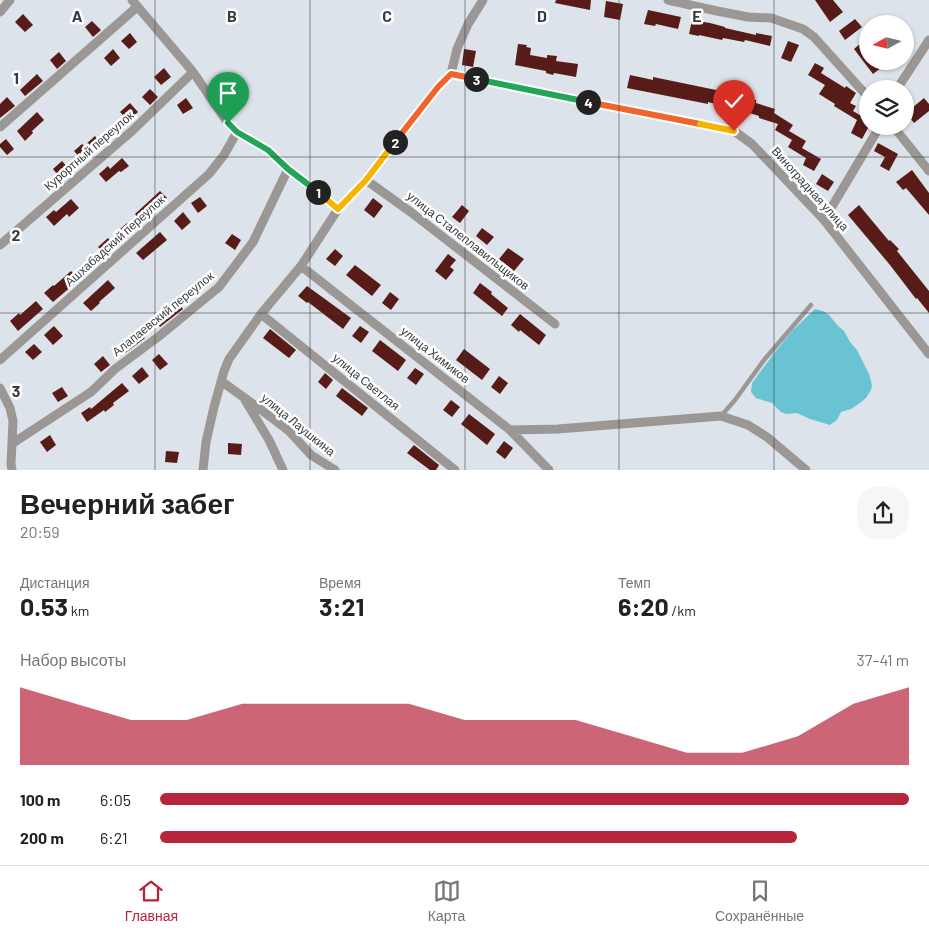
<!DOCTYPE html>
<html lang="ru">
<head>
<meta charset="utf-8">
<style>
	body { margin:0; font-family:Barlow,sans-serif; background:#f6f6f6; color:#222; height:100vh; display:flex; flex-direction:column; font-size:19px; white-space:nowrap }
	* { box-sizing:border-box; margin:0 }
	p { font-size:16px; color:#767676 }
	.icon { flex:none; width:28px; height:28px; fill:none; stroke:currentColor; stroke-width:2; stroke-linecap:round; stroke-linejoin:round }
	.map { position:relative; height:470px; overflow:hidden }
	.drawer { display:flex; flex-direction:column; background:#fff; flex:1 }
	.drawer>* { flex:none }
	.needle { width:32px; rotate:262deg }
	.controls { position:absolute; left:859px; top:15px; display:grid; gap:10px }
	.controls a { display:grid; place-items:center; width:55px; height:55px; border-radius:50%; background:#fff; box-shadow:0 1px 4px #0004; font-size:25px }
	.pin { position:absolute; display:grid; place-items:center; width:42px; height:42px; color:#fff; margin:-51px -21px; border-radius:50% 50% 50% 0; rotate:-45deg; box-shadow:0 0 5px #0007 }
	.pin .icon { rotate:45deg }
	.km { position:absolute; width:25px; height:25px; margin:-12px; border-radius:50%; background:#222; color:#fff; font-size:14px; line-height:25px; text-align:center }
	.round { display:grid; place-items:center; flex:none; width:52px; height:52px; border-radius:20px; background:#f6f6f6 }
	.head { display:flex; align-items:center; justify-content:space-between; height:85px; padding:0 20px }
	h1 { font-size:28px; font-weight:700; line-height:38px }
	.metrics { display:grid; grid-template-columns:repeat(3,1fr); gap:8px; height:85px; padding:5px 20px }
	.metrics div { display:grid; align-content:center }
	.metrics b { font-size:25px; font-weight:700 }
	.metrics small { font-size:14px; font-weight:400 }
	.metrics p { font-size:14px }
	.chart { height:140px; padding:10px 20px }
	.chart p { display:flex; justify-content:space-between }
	.chart svg { width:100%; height:90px; margin-top:5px; fill:#b7253d; opacity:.7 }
	ul { padding:0 20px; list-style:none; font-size:16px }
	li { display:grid; grid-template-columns:80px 60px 1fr; align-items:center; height:38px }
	li i { height:12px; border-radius:6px; background:#b7253d }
	.tab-bar { display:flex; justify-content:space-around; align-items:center; height:70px; border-top:1px solid #e0e0e0; background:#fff; font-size:14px; color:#767676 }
	.tab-bar a { display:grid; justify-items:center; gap:2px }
	.tab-bar .current { color:#b7253d }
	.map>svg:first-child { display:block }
	.water { fill:#6ac3d3 }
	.building { fill:#571c17 }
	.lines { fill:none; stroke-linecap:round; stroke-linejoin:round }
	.lane { stroke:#9a9794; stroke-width:4.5 }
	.street { stroke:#9a9794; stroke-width:9 }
	.split-1-casing { stroke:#fff; stroke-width:10 }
	.split-2-casing { stroke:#fff; stroke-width:10 }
	.split-3-casing { stroke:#fff; stroke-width:10 }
	.split-4-casing { stroke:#fff; stroke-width:10 }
	.split-5-casing { stroke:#fff; stroke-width:10 }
	.split-6-casing { stroke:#fff; stroke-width:10 }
	.split-1 { stroke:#22a559; stroke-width:6 }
	.split-2 { stroke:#f5b400; stroke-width:6 }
	.split-3 { stroke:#f0652b; stroke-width:6 }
	.split-4 { stroke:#22a559; stroke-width:6 }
	.split-5 { stroke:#f0652b; stroke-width:6 }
	.split-6 { stroke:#f5b400; stroke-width:6 }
	.grid { fill:none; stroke:#383b3d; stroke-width:1; stroke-opacity:0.55 }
	.labels { text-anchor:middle; stroke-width:5; stroke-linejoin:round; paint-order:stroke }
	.street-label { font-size:12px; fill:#383b3d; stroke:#fff }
	.grid-label { font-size:16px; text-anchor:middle; font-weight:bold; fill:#383b3d; stroke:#fff; stroke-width:5; stroke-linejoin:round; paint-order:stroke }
</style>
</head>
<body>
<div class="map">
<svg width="929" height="470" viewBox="0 0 929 470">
	<rect width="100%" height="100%" fill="#dde3ea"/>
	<path class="water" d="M 815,309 L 823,311 L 829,315 L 838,326 L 844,331 L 850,342 L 857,350 L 869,374 L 872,385 L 871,390 L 866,398 L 860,403 L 851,409 L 841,412 L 837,420 L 830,425 L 810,419 L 797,413 L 786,414 L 781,412 L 772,403 L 756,398 L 751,392 L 752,383 L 775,352 L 792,331 Z"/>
	<path class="building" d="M 556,0 L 591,0 L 590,10 L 555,3 Z
		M 815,0 L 833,0 L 843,12 L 830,22 Z
		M 606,1 L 623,4 L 620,20 L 604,17 Z
		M 648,10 L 681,17 L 678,29 L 656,24 L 655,26 L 644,24 Z
		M 23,14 L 33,25 L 25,32 L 15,22 Z
		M 855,19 L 862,27 L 845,40 L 839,31 Z
		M 692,20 L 710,23 L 725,27 L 725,28 L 756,35 L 756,33 L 772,36 L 770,46 L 745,40 L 744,42 L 723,38 L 722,40 L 699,35 L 699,36 L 689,34 Z
		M 92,21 L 101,30 L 93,37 L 85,27 Z
		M 130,33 L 137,42 L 129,49 L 121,41 Z
		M 868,37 L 868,61 L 890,61 L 873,74 L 854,49 Z
		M 788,41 L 799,45 L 791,62 L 781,58 Z
		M 518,44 L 527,45 L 526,47 L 531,48 L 530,55 L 547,58 L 547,55 L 557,56 L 556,61 L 578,64 L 576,77 L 554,73 L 553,75 L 546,73 L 546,71 L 515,65 Z
		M 113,49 L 120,58 L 111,66 L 104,58 Z
		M 464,49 L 476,51 L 473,67 L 462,65 Z
		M 59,52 L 66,61 L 57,69 L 50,60 Z
		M 815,63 L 824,68 L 821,73 L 845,88 L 846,86 L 856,93 L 850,103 L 856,106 L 853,111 L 868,120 L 868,128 L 862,139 L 851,133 L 857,120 L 834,106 L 835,104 L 819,94 L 825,85 L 808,75 Z
		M 164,68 L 171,77 L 161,85 L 154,77 Z
		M 37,74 L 43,81 L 25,96 L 20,90 Z
		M 630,75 L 653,80 L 653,77 L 721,91 L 721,89 L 756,100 L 756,103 L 775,109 L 774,113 L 793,125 L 789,131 L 806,141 L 802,148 L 821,159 L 814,171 L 803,165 L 806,158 L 788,147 L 792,140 L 775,130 L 778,124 L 759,118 L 759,116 L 731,107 L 731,108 L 708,102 L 708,104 L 627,88 Z
		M 150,89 L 158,97 L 150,105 L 142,97 Z
		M 7,97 L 15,106 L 0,118 L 0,104 Z
		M 186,98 L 193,108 L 183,114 L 177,105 Z
		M 924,98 L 929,104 L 929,111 L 914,123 L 906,113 Z
		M 130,103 L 138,112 L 128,121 L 120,112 Z
		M 37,112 L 44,120 L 32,131 L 33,133 L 25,141 L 17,131 Z
		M 95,136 L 102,145 L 94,153 L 91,150 L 81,159 L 74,151 L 82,144 L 84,146 Z
		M 6,139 L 14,149 L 7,155 L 0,147 L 0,144 Z
		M 878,143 L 898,154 L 889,171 L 880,166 L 885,157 L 874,151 Z
		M 122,158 L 129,166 L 121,172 L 119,171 L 106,182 L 99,174 L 108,166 L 110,169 Z
		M 62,161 L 70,170 L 60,178 L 53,169 Z
		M 912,170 L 929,193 L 929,215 L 906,188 L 903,190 L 896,182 Z
		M 822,174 L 834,182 L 828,191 L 816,184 Z
		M 160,191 L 167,198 L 150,213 L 152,214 L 142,223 L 135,214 Z
		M 200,197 L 207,206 L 198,213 L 191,203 Z
		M 373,198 L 383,206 L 374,218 L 364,210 Z
		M 71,199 L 79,208 L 69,217 L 67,214 L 54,226 L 46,217 L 54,210 L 56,212 Z
		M 462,205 L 469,211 L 460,223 L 452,217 Z
		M 859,205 L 889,241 L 890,240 L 899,249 L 897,251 L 929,291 L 929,313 L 917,298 L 916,299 L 890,265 L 848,215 Z
		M 183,212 L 191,222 L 182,230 L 174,221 Z
		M 127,223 L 134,232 L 126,239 L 118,231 Z
		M 482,228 L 494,237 L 487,245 L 476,236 Z
		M 160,232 L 167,240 L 143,260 L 136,253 Z
		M 232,234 L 241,240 L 235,250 L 225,243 Z
		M 108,238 L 116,247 L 106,255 L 98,247 Z
		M 508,248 L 524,259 L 514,271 L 499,259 Z
		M 335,249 L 343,256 L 335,266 L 326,259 Z
		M 448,254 L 456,260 L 450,267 L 454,270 L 446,280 L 435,271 Z
		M 355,265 L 381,285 L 372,296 L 346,275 Z
		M 71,271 L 79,280 L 53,302 L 44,293 L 53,285 L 54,286 Z
		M 108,280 L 115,288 L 99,302 L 100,303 L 91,311 L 83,303 Z
		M 480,283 L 492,292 L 491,294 L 508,308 L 502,316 L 473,293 Z
		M 307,286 L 351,318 L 343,329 L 308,302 L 307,303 L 298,296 Z
		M 390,292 L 399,299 L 391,310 L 382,303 Z
		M 175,299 L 183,309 L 160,327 L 153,318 Z
		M 36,301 L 43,309 L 18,331 L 10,321 L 19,313 L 20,315 Z
		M 520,314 L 546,335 L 539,345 L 520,330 L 519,332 L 511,325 Z
		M 54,326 L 63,336 L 53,345 L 44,335 Z
		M 360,326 L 369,332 L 361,343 L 352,336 Z
		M 270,329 L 296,350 L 289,358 L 263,338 Z
		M 139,330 L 145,338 L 124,354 L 119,348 L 131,339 L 130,337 Z
		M 380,340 L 406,360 L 398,371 L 372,351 Z
		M 34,344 L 42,352 L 33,360 L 25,352 Z
		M 464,349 L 490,369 L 482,380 L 456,360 Z
		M 159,354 L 168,364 L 160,370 L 152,360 Z
		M 103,356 L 110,365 L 101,372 L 94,364 Z
		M 142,367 L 149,376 L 139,384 L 132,376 Z
		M 415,368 L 424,374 L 416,385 L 407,378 Z
		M 325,373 L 333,380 L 326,389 L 318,382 Z
		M 499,376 L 508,383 L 500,394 L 491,387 Z
		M 122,383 L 129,391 L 113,403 L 114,405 L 105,412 L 104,410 L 87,422 L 81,413 L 90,407 L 91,409 Z
		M 62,387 L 68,396 L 58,402 L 52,393 Z
		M 342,388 L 368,408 L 362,416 L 336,396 Z
		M 451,400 L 460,407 L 452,417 L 443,410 Z
		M 469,414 L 495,434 L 487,445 L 461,424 Z
		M 50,435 L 56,445 L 47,452 L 40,442 Z
		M 504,441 L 513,448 L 505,459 L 496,452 Z
		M 228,443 L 242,444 L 241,455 L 228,454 Z
		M 414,445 L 439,465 L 436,470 L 430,470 L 407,453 Z
		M 166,451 L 179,452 L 177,463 L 165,462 Z"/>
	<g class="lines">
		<path class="lane" d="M 721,416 L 735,400 L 764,360 L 811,305"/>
		<path class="street" d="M 132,0 L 193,72 L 228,123 L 237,132 L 268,150 L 288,169 L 338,209
			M 668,0 L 717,11 L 748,17 L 771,18 L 803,29 L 814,37 L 868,97
			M 0,12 L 10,0
			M 451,74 L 734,131 L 752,144 L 824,220 L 929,354
			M 897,89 L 929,40
			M 893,126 L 929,171
			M 0,127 L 137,7
			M 366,180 L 412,213 L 555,324
			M 824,220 L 880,126
			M 0,245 L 133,130 L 193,72
			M 301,266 L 510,430 L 549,470
			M 261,314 L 455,470
			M 0,360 L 209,174 L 224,155 L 237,132
			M 221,381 L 260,409 L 289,431 L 311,455 L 335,470
			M 0,388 L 10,408 L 13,421 L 11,464 L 12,470
			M 245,400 L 269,440 L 283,470
			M 510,430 L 558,429 L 721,416 L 748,425 L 767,437 L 806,470
			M 13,443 L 91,392 L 115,369 L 158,337 L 219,287 L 253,242 L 288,169
			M 203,470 L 206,442 L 214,407 L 224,371 L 229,359 L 261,314 L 301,266 L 338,209 L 366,180 L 438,87 L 451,74 L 457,49 L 468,24 L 483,0"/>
	</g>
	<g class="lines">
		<defs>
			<path id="split-1" d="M 228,123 L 237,132 L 268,150 L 288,169 L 318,192"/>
			<path id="split-2" d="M 318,192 L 338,209 L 366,180 L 395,142"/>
			<path id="split-3" d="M 395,142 L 438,87 L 451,74 L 476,79"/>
			<path id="split-4" d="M 476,79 L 588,102"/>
			<path id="split-5" d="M 588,102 L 700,124"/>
			<path id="split-6" d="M 700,124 L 734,131"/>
		</defs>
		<use href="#split-1" class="split-1-casing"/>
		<use href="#split-2" class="split-2-casing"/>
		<use href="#split-3" class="split-3-casing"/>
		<use href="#split-4" class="split-4-casing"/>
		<use href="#split-5" class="split-5-casing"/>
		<use href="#split-6" class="split-6-casing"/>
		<use href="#split-1" class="split-1"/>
		<use href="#split-2" class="split-2"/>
		<use href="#split-3" class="split-3"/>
		<use href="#split-4" class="split-4"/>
		<use href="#split-5" class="split-5"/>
		<use href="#split-6" class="split-6"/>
	</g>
	<path class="grid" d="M 155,0 L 155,470M 310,0 L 310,470M 465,0 L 465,470M 619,0 L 619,470M 774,0 L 774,470M 0,157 L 929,157M 0,313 L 929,313"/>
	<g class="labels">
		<g class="street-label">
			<text transform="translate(89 151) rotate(-41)" y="4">Курортный переулок</text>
			<text transform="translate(810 189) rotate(48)" y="4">Виноградная улица</text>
			<text transform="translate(115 241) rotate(-42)" y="4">Ашхабадский переулок</text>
			<text transform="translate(468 241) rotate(38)" y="4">улица Сталеплавильщиков</text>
			<text transform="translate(163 314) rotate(-39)" y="4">Алапаевский переулок</text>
			<text transform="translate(435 355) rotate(38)" y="4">улица Химиков</text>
			<text transform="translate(366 382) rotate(39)" y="4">улица Светлая</text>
			<text transform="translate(298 425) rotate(39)" y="4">улица Лаушкина</text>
		</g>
	</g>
	<g class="grid-label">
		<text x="77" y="22">A</text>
		<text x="232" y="22">B</text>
		<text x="387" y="22">C</text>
		<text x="542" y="22">D</text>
		<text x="697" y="22">E</text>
		<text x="16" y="84">1</text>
		<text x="16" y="241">2</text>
		<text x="16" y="397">3</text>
	</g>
</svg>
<div class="controls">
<a><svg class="needle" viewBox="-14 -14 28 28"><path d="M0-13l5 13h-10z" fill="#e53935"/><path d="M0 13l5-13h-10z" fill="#767676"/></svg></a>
<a><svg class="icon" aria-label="layers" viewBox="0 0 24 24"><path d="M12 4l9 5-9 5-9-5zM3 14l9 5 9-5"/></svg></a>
</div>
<div class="pin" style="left:228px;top:123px;background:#1e9e55"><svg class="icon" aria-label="arrive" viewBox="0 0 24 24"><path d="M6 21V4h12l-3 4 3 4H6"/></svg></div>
<div class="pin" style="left:734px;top:131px;background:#d93025"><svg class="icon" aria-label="check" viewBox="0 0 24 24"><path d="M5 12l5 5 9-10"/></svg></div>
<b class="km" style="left:318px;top:192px">1</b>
<b class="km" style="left:395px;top:142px">2</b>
<b class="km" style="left:476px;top:79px">3</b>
<b class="km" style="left:588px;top:102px">4</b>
</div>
<section class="drawer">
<div class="head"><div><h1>Вечерний забег</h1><p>20:59</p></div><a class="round"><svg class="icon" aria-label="share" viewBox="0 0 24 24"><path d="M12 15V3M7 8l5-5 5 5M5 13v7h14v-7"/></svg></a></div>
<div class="metrics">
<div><p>Дистанция</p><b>0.53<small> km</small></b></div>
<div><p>Время</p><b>3:21</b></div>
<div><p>Темп</p><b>6:20<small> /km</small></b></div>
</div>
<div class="chart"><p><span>Набор высоты</span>37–41 m</p>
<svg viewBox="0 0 160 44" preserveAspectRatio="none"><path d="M0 44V6L10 14L20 22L30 22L40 14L50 14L60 14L70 14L80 22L90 22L100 22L110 30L120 38L130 38L140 30L150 14L160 6V44z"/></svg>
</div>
<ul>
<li><b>100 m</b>6:05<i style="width:100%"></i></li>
<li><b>200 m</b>6:21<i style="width:85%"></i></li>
</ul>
</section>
<nav class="tab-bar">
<a class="current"><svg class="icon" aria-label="home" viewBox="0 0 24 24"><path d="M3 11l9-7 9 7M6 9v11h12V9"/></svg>Главная</a>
<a><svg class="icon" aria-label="map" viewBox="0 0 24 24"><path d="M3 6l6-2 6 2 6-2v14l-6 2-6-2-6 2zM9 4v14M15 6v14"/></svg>Карта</a>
<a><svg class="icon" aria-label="saved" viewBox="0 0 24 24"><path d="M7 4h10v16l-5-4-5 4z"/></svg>Сохранённые</a>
</nav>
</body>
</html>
